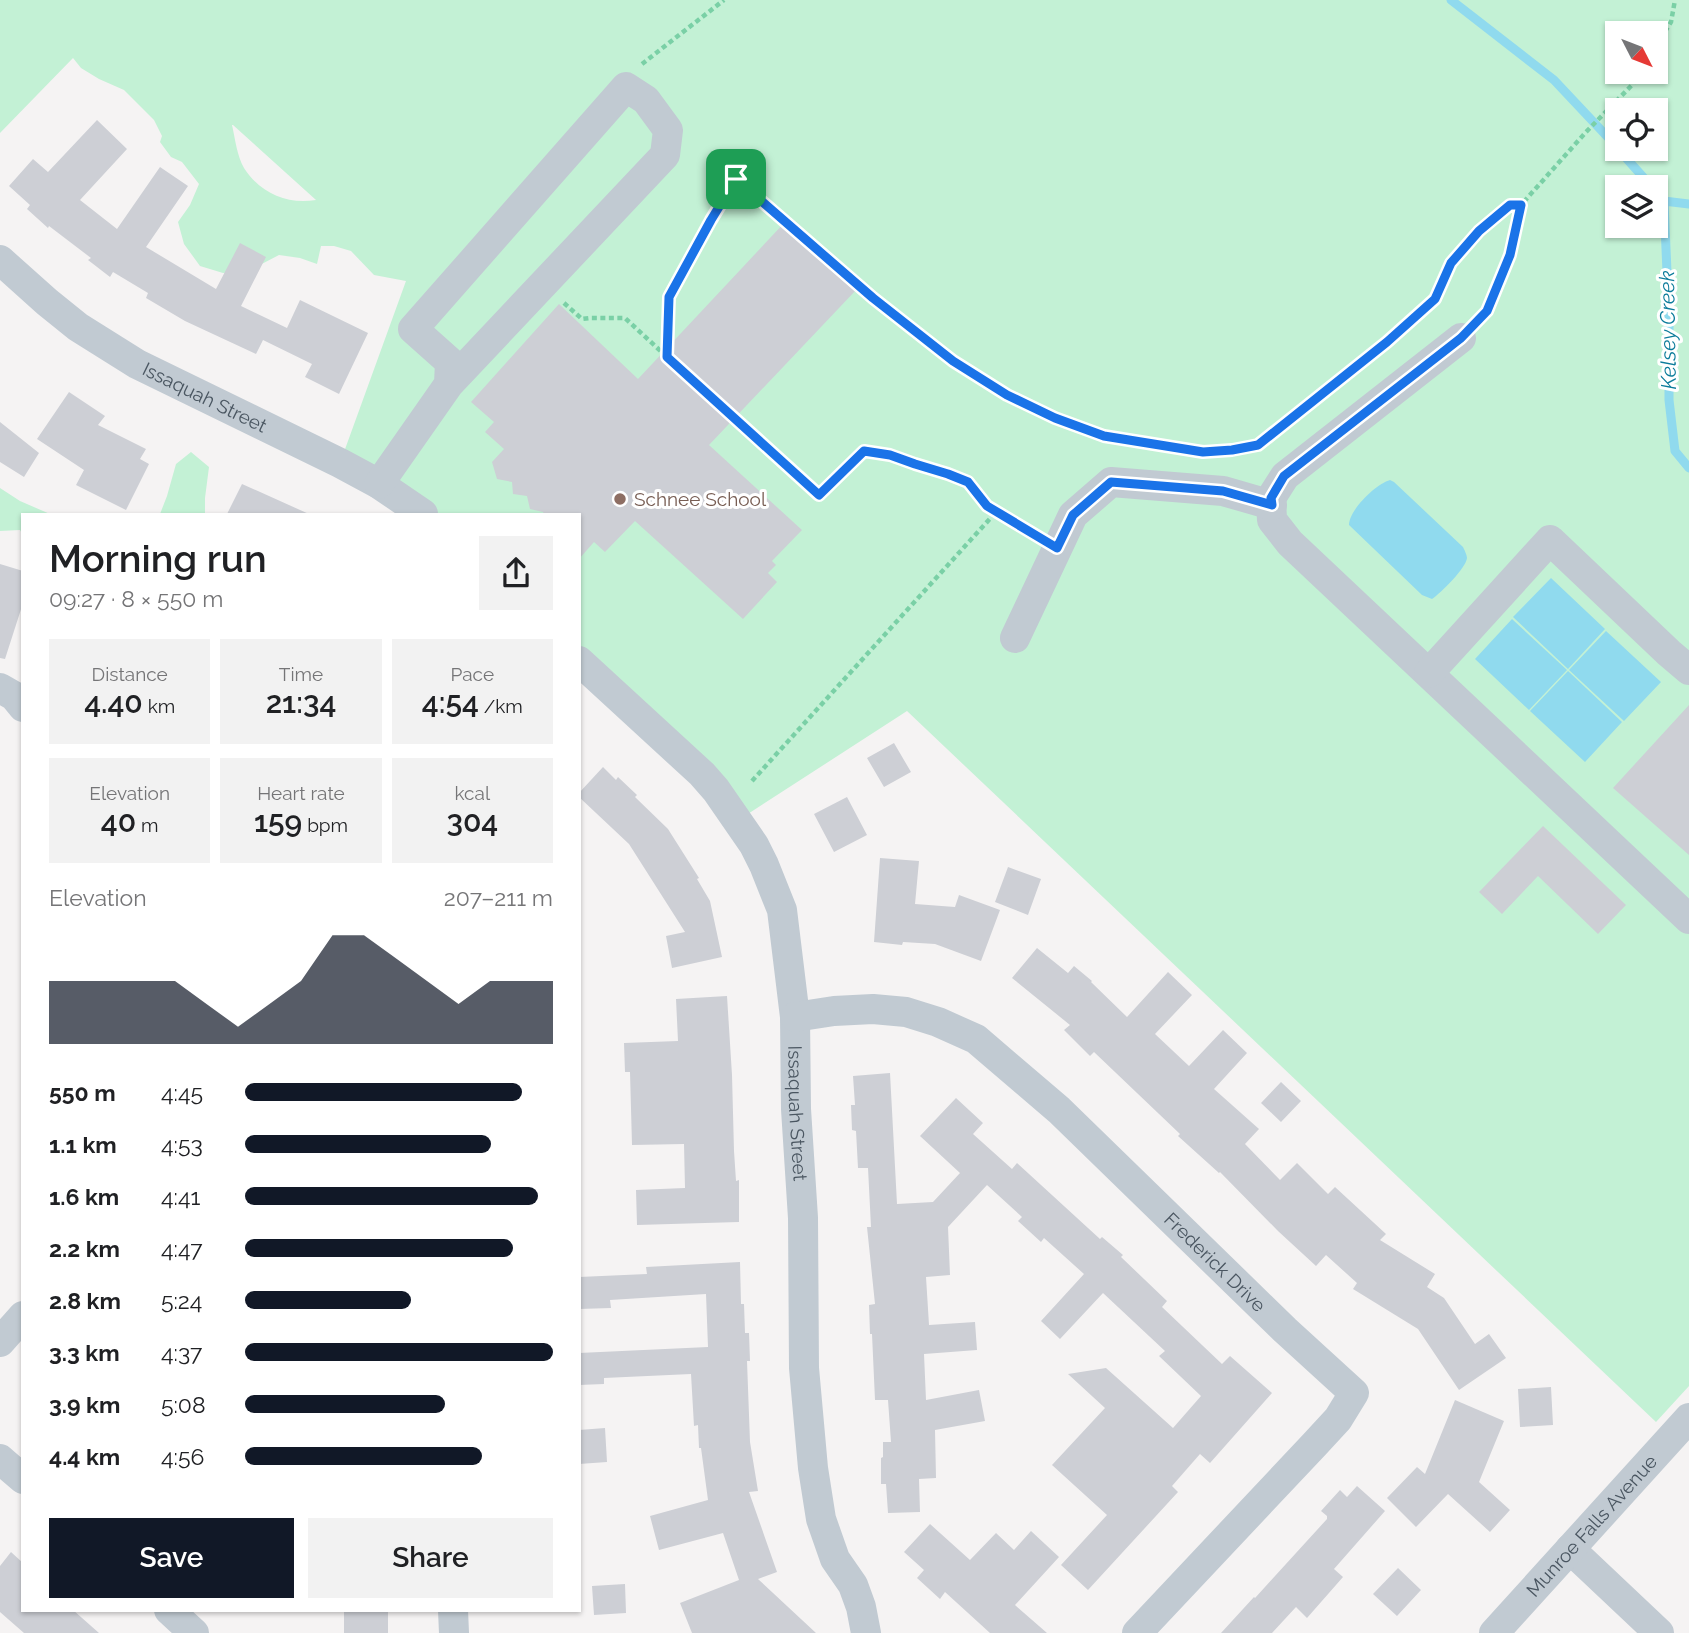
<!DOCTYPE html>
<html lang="en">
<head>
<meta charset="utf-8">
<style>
	body { margin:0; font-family:Raleway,sans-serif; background:#f2f2f2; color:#202124; height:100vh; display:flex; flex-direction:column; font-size:26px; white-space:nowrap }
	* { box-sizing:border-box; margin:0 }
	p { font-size:23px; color:#757577 }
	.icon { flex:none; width:38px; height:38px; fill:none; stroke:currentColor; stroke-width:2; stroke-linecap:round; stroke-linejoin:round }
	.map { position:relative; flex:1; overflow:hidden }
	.drawer { position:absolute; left:21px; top:513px; width:560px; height:1099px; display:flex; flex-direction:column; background:#fff; border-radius:0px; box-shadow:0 2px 5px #0004 }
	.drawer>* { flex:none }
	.needle { width:46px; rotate:132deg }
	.tools { position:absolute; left:1605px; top:21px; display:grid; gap:14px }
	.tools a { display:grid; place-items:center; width:63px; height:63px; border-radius:0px; background:#fff; box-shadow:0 2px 5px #0004; font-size:35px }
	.pin { position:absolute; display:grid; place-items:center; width:60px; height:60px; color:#fff; margin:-30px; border-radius:14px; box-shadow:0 4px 10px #0006 }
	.round { display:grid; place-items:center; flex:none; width:74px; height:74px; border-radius:0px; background:#f2f2f2 }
	.headline { display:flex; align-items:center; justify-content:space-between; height:119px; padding:0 28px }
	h1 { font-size:38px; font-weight:600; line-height:52px }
	.metrics { display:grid; grid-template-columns:repeat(3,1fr); gap:10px; height:119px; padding:7px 28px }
	.metrics div { display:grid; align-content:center; border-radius:0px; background:#f2f2f2; text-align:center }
	.metrics b { font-size:30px; font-weight:600 }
	.metrics small { font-size:19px; font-weight:400 }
	.metrics p { font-size:19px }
	.chart { height:196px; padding:14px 28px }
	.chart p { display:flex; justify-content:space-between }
	.chart svg { width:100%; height:126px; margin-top:7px; fill:#111827; opacity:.7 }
	.action { display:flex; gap:14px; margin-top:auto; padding:14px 28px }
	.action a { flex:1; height:80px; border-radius:0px; background:#111827; color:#fff; font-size:28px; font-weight:600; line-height:80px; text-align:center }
	.action a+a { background:#f2f2f2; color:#202124 }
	ul { padding:0 28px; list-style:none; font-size:23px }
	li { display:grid; grid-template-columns:112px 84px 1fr; align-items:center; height:52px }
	li i { height:18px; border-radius:9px; background:#111827 }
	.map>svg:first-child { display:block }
	.green { fill:#c3f1d5; fill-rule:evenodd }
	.water { fill:#90daee }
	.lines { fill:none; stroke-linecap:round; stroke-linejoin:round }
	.stream { stroke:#90daee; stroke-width:9 }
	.building { fill:#cdcfd5 }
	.path { stroke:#7ad0a6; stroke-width:4.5; stroke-dasharray:5 3.5; stroke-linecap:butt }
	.minor { stroke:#c1cad2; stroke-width:30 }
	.route-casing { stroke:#fff; stroke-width:14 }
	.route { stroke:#1a73e8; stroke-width:9 }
	.education-dot { fill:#8d6e63; stroke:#fff; stroke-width:2.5 }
	.labels { text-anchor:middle; stroke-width:6; stroke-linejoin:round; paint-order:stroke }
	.street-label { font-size:19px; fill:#4a5661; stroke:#fff }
	.education-label { font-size:19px; fill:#785e54; stroke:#fff; text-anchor:start }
	.water-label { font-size:21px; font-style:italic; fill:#0c7c9b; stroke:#fff }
</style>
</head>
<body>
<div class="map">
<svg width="1689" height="1633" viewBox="0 0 1689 1633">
	<rect width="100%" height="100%" fill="#f5f3f3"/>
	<path class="green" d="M 0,0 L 1689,0 L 1689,1386 L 1656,1422 L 907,711 L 737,821 L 579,661 L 579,514 L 423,514 L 340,463 L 406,281 L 374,275 L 351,251 L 334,246 L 321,246 L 317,264 L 300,258 L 279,255 L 248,271 L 223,273 L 200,266 L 184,244 L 178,222 L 190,205 L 199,184 L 182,162 L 171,157 L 160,142 L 162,136 L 154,120 L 124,90 L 99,79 L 81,68 L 73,58 L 0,133 ZM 1617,33 L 1656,33 L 1656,72 L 1617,72 ZM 1617,110 L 1656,110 L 1656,149 L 1617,149 ZM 232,125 L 233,125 L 316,200 C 287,205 260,193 244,168 C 237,156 235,138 232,125 ZM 1617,187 L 1656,187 L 1656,226 L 1617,226 Z
		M 191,452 L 209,467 L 205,498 L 205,514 L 160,514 L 167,496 L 176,464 Z
		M 0,488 L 20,501 L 50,514 L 23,514 L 23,535 L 20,530 L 0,531 Z"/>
	<path class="water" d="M 1390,480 L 1394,482 L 1463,547 C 1464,549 1467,555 1467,558 C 1466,568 1441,593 1432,599 L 1422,595 L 1349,525 C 1349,510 1376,484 1390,480 Z
		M 1551,578 L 1605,629 L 1568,669 L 1513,617 Z
		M 1512,619 L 1567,670 L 1529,710 L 1475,659 Z
		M 1606,631 L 1661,682 L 1624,721 L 1569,670 Z
		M 1568,671 L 1622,722 L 1585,762 L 1530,711 Z"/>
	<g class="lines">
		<path class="stream" d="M 1451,0 L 1554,80 L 1617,147
			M 1618,149 L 1652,187
			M 1656,191 L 1664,201 L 1669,320 L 1669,400 L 1675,451 L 1689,468
			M 1664,201 L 1689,204"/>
	</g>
	<path class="building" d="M 97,120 L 127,149 L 80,200 L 117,229 L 160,167 L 188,186 L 146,247 L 216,289 L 240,243 L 266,257 L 241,306 L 287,328 L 300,300 L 368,333 L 339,394 L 305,377 L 312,364 L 263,340 L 256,354 L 185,321 L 146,298 L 148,293 L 113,272 L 110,277 L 88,260 L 91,258 L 49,226 L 48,228 L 27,209 L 30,205 L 9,186 L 33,159 L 48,172 Z
		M 786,221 L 857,289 L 709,445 L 802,530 L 772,561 L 776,565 L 768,573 L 777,582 L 743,619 L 635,521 L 605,552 L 594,542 L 579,559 L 579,514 L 544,514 L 543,512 L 530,509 L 527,496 L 513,494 L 512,482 L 497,479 L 492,462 L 504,449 L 485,432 L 494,422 L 471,402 L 559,304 L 638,379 Z
		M 69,392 L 105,416 L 98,425 L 146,449 L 140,459 L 149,464 L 126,510 L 76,485 L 84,470 L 37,439 Z
		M 0,422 L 39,453 L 24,477 L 0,462 Z
		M 242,484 L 309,514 L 227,514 Z
		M 0,564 L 23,571 L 23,603 L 5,659 L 0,658 Z
		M 1689,705 L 1689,855 L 1613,788 Z
		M 894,743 L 911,772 L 884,787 L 867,758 Z
		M 603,767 L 616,780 L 618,777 L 637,795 L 635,797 L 668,829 L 699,878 L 697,879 L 710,901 L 722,957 L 672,968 L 666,936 L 685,932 L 629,844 L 579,797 L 579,793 Z
		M 847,797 L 867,835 L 834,852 L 814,814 Z
		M 1543,826 L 1626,905 L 1598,934 L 1538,876 L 1502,914 L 1479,892 Z
		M 880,858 L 919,861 L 915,904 L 955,907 L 959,895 L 1000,910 L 981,961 L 935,944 L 903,942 L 902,945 L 874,942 Z
		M 1008,867 L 1041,879 L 1028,915 L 995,902 Z
		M 1037,948 L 1068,973 L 1074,966 L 1092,981 L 1091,982 L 1127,1017 L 1168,972 L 1192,995 L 1155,1034 L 1189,1066 L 1223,1030 L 1247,1053 L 1214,1089 L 1259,1129 L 1245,1144 L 1280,1180 L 1297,1163 L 1328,1194 L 1335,1187 L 1386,1234 L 1380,1240 L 1435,1274 L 1427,1287 L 1444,1298 L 1475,1344 L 1489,1334 L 1506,1358 L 1459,1390 L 1418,1329 L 1353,1289 L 1357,1283 L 1326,1255 L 1316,1266 L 1278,1231 L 1220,1172 L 1219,1173 L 1178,1136 L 1180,1134 L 1094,1052 L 1090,1056 L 1064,1030 L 1070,1025 L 1012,978 Z
		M 727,996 L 732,1075 L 734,1151 L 736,1181 L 739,1180 L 739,1222 L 637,1225 L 636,1190 L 685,1188 L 684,1144 L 632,1145 L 630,1072 L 625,1072 L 624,1043 L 678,1041 L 676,999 Z
		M 890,1073 L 897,1204 L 933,1202 L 960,1173 L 920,1136 L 956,1098 L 983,1123 L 973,1134 L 1012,1169 L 1017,1163 L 1100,1239 L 1102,1237 L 1123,1255 L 1121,1257 L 1167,1301 L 1162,1307 L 1222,1364 L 1230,1356 L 1272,1393 L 1210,1463 L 1200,1454 L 1172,1486 L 1178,1492 L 1088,1590 L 1061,1565 L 1107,1515 L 1052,1465 L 1105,1408 L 1068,1374 L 1106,1368 L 1173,1428 L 1201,1396 L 1159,1356 L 1165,1351 L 1103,1293 L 1060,1339 L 1041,1321 L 1084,1274 L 1044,1238 L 1041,1242 L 1018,1221 L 1022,1217 L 987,1185 L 948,1227 L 950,1275 L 926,1277 L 929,1325 L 975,1322 L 977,1350 L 924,1354 L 926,1400 L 979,1390 L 985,1421 L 935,1430 L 936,1478 L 919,1479 L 920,1512 L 888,1513 L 886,1484 L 881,1484 L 881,1458 L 883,1457 L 883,1442 L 891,1442 L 888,1400 L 875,1400 L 872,1334 L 870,1334 L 869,1305 L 875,1304 L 867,1227 L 871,1227 L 868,1168 L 858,1168 L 856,1131 L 852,1130 L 851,1105 L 855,1105 L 853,1076 Z
		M 1281,1082 L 1301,1101 L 1281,1122 L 1261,1103 Z
		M 740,1262 L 741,1304 L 744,1304 L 745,1333 L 749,1333 L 750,1361 L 747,1361 L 750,1442 L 758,1491 L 749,1492 L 777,1572 L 758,1579 L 816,1633 L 692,1633 L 680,1603 L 739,1580 L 723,1533 L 659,1550 L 650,1516 L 708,1500 L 701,1448 L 699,1448 L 698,1425 L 694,1426 L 691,1374 L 604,1378 L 604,1384 L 579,1385 L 579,1353 L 708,1347 L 706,1294 L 610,1300 L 611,1308 L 579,1309 L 579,1277 L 647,1274 L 646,1267 Z
		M 1551,1387 L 1553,1425 L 1520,1427 L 1518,1389 Z
		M 1455,1400 L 1504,1421 L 1479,1482 L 1510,1510 L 1490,1532 L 1448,1494 L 1416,1527 L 1387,1498 L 1417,1467 L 1425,1474 Z
		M 605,1428 L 607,1462 L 579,1464 L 579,1430 Z
		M 1357,1486 L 1385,1511 L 1334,1569 L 1343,1577 L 1307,1618 L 1296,1607 L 1272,1633 L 1221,1633 L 1254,1597 L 1255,1598 L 1327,1519 L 1327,1516 L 1321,1511 L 1340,1490 L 1347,1497 Z
		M 930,1524 L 970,1560 L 996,1533 L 1014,1550 L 1031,1531 L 1059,1557 L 1015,1605 L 1047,1633 L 990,1633 L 945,1592 L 940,1599 L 917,1578 L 924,1570 L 904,1552 Z
		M 11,1552 L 23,1563 L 23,1610 L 73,1610 L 99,1633 L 24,1633 L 0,1612 L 0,1566 Z
		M 1398,1568 L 1421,1590 L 1397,1616 L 1373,1594 Z
		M 625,1584 L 626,1613 L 594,1615 L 592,1586 Z
		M 344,1610 L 388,1610 L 388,1633 L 344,1633 Z"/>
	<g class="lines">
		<path class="path" d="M 1656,46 L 1671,22 L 1675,0
			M 642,64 L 724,0
			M 710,156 L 873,298 L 953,361 L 1007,395 L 1055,418 L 1104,436 L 1165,447 L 1203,452 L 1232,450 L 1258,445 L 1387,342 L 1435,299 L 1451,263 L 1479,231 L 1510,205 L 1521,205
			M 736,179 L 711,220 L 669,297 L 668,357 L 819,495 L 864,451 L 890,455 L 915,464 L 949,474 L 968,482 L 987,506 L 1035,535
			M 564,303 L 582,319 L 590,318 L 625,318 L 667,357
			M 1479,319 L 1487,311 L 1510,255 L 1521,205 L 1586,132 L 1633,84 L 1640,72
			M 752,781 L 996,512"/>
		<g class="minor">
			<path id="s1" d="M 0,260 L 47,302 L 78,327 L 137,364 L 340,463 L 379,484 L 423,514"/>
			<path d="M 1461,338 L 1285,476 L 1271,498 L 1272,520 L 1290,543 L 1689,919"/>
			<path d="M 379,484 L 449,384 L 665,155 L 668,130 L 646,100 L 626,87 L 413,329 L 450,362 L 449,384"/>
			<path d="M 1015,638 L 1073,515 L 1111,482 L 1223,491 L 1272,505"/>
			<path id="s2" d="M 579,661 L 702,774 L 716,790 L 754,845 L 764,865 L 782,910 L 795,1017 L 796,1109 L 803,1218 L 804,1368 L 813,1468 L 821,1519 L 835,1559 L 853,1585 L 861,1607 L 866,1633"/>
			<path d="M 1429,673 L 1550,540 L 1669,653 L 1689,670"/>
			<path d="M 0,688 L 14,696 L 23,707"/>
			<path id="s3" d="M 795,1017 L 834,1011 L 873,1009 L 906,1012 L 938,1022 L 976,1039 L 1059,1110 L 1285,1330 L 1354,1393 L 1338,1419 L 1314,1445 L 1137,1633"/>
			<path d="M 0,1342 L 23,1316"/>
			<path d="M 0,1459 L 23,1479"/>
			<path d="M 1570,1549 L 1659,1633"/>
			<path d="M 169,1610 L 194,1633"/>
			<path d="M 453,1610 L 454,1633"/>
			<path id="s4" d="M 1494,1633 L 1689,1418"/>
		</g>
	</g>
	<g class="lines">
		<defs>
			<path id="route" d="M 736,179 L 873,298 L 953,361 L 1007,395 L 1055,418 L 1104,436 L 1203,452 L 1232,450 L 1258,445 L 1387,342 L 1435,299 L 1451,263 L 1479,231 L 1510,205 L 1521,205 L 1510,255 L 1487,311 L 1461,338 L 1284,476 L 1271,498 L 1272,505 L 1223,491 L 1111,482 L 1073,515 L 1057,548 L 987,506 L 968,482 L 948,474 L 915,464 L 890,455 L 864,451 L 819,495 L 667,357 L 669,297 L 711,220 Z"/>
		</defs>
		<use href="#route" class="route-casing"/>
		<use href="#route" class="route"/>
	</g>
	<circle class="education-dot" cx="620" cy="499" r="7"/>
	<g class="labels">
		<g class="street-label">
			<text dy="7" stroke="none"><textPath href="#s1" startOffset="248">Issaquah Street</textPath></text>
			<text dy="7" stroke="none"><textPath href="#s2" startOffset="530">Issaquah Street</textPath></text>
			<text dy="7" stroke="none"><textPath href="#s3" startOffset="514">Frederick Drive</textPath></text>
			<text dy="7" stroke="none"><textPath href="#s4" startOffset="145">Munroe Falls Avenue</textPath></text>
		</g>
		<g class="education-label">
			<text x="634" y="506">Schnee School</text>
		</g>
		<g class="water-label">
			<text transform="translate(1668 330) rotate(-91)" y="7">Kelsey Creek</text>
		</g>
	</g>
</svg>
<div class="tools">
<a><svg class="needle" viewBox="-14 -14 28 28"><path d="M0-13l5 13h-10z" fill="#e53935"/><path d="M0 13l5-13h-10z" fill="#757577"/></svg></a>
<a><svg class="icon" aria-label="locate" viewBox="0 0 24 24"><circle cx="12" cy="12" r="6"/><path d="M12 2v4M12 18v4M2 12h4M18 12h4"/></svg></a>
<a><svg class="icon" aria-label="layers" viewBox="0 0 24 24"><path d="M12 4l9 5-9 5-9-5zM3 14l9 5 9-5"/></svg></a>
</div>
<div class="pin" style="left:736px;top:179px;background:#1e9e55"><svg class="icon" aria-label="arrive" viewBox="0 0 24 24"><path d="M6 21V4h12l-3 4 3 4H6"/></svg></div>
<section class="drawer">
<div class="headline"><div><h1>Morning run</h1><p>09:27 · 8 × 550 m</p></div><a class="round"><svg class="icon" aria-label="share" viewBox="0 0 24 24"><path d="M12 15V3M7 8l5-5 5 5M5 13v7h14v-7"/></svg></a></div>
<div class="metrics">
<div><p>Distance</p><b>4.40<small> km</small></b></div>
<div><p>Time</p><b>21:34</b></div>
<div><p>Pace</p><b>4:54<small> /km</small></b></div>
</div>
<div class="metrics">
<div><p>Elevation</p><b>40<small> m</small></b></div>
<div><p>Heart rate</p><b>159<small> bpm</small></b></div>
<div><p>kcal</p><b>304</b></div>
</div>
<div class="chart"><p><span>Elevation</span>207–211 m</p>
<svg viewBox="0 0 160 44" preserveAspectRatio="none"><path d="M0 44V22L10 22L20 22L30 22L40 22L50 30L60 38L70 30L80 22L90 6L100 6L110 14L120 22L130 30L140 22L150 22L160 22V44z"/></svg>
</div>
<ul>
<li><b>550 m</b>4:45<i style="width:90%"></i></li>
<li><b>1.1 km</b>4:53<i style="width:80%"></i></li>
<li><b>1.6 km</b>4:41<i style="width:95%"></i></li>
<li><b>2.2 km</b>4:47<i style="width:87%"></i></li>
<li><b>2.8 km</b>5:24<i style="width:54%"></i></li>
<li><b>3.3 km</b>4:37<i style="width:100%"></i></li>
<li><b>3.9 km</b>5:08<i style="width:65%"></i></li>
<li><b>4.4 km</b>4:56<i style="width:77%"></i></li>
</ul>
<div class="action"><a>Save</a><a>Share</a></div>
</section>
</div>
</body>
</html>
